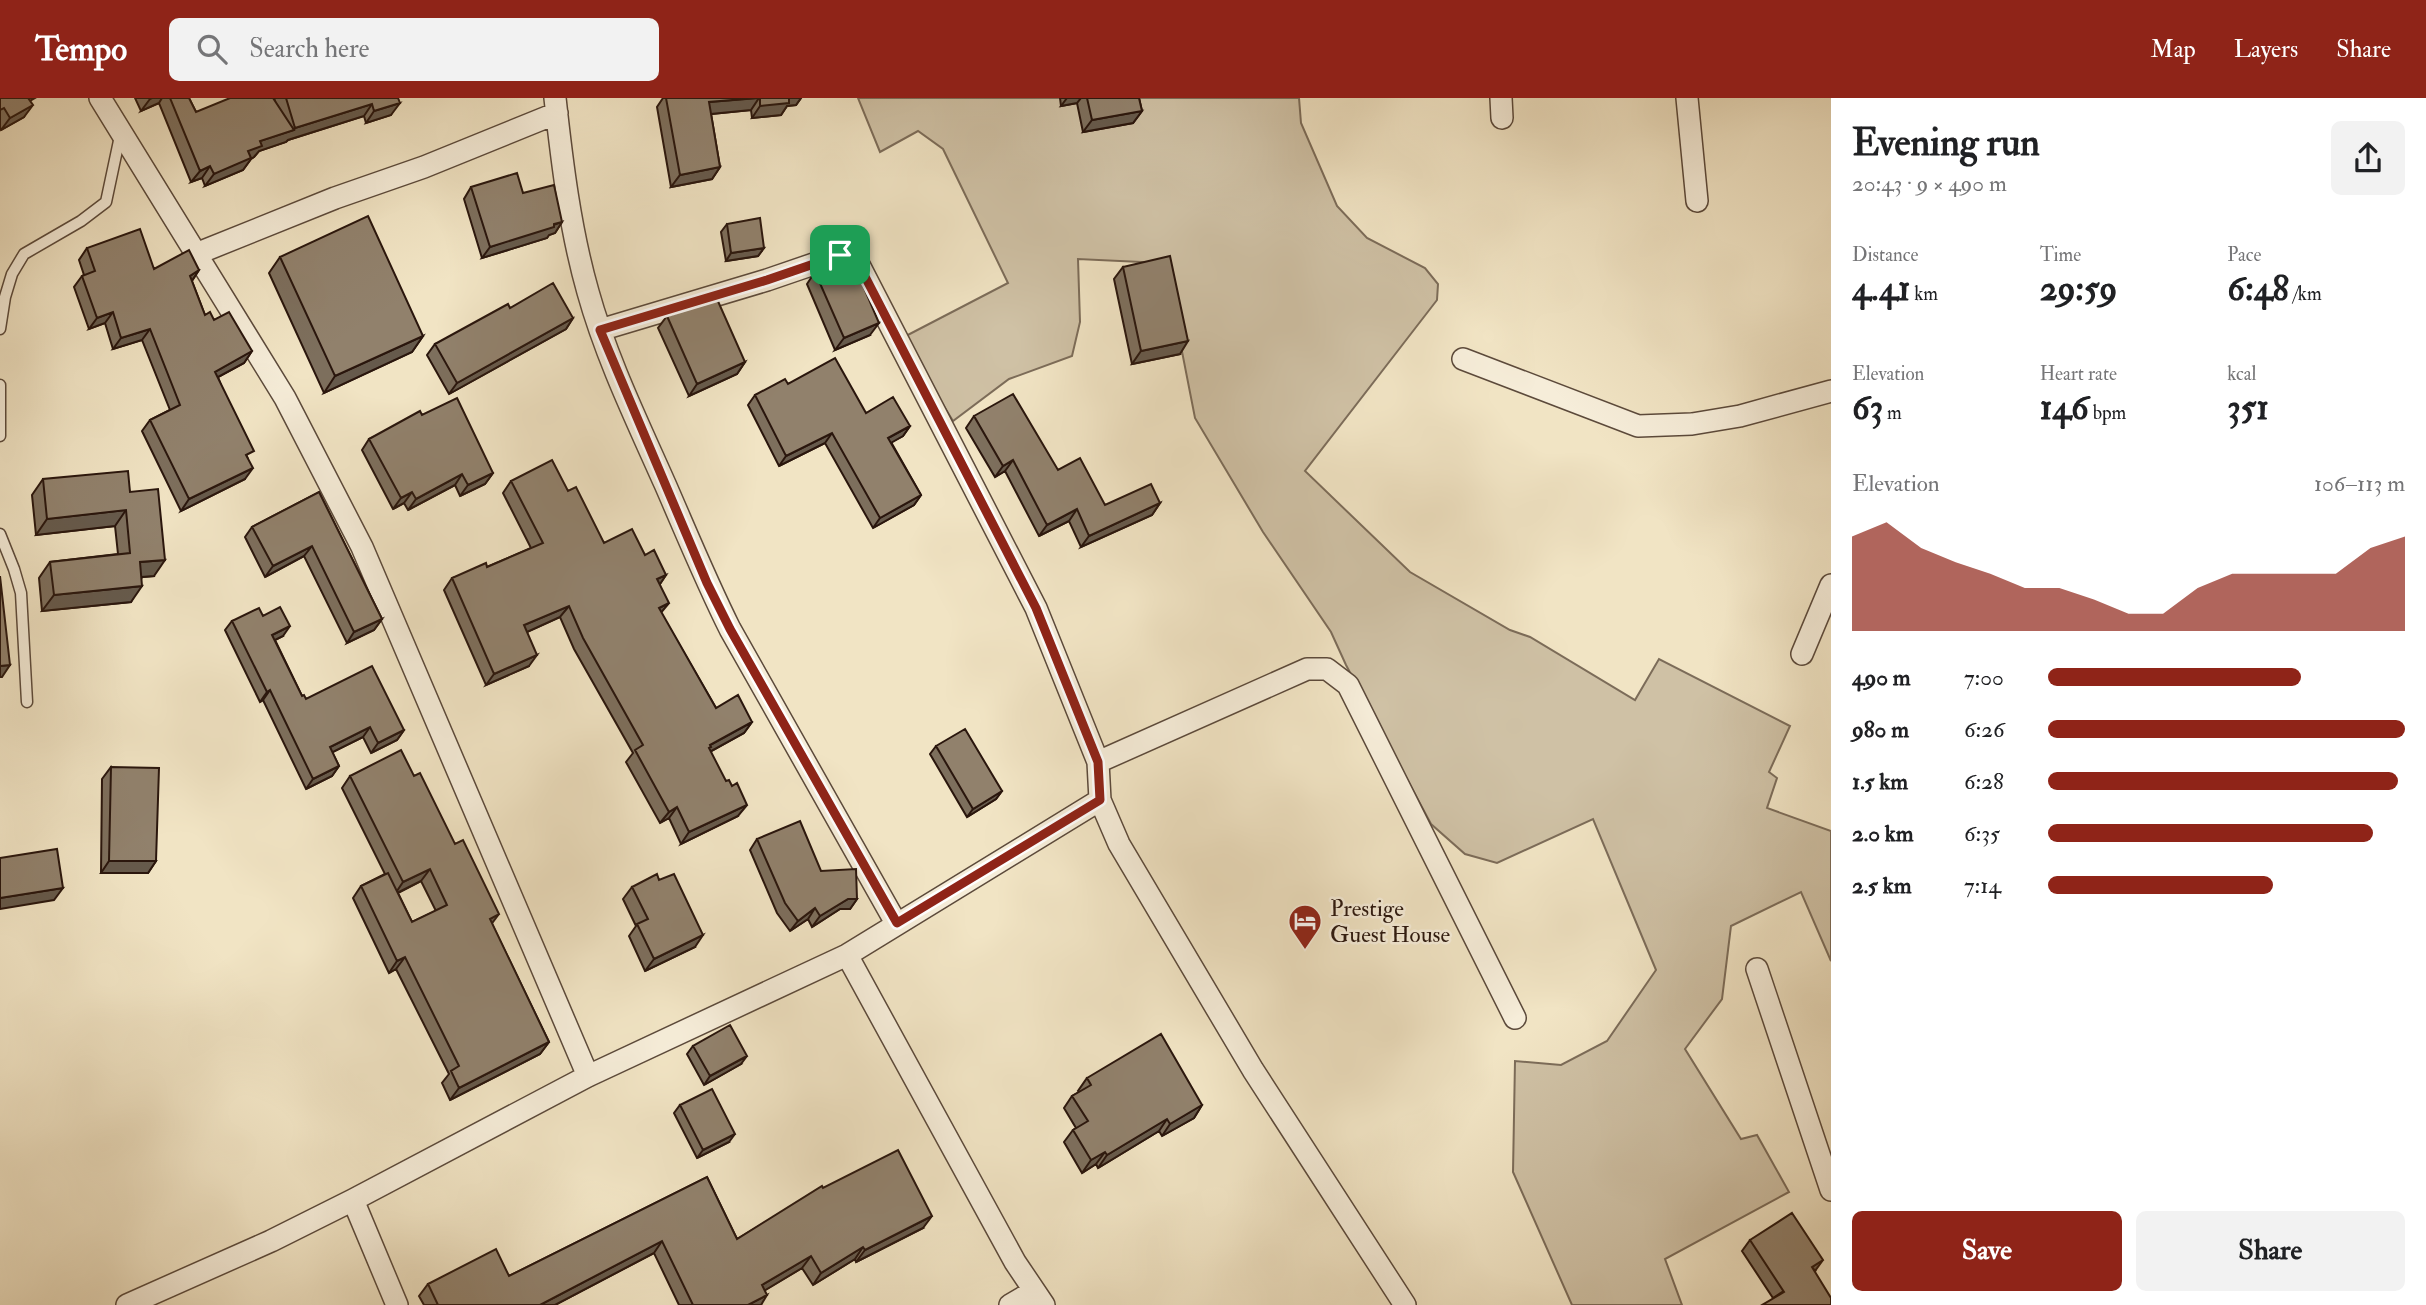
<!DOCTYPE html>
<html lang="en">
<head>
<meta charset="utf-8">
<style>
	body { margin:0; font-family:"IM FELL Double Pica",serif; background:#f2f2f2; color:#202124; height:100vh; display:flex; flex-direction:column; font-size:26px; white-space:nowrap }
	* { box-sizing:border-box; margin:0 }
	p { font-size:23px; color:#757577 }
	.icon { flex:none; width:38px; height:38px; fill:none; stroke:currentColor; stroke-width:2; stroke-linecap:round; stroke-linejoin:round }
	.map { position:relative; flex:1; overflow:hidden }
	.side { display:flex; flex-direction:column; background:#fff; width:595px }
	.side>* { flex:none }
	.pin { position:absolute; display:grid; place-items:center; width:60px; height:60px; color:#fff; margin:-30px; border-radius:14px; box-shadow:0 4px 10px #0006 }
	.round { display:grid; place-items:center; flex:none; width:74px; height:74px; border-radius:10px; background:#f2f2f2 }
	.head { display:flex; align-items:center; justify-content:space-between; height:119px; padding:0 21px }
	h1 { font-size:38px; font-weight:800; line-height:52px }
	.stats { display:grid; grid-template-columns:repeat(3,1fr); gap:10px; height:119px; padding:7px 21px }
	.stats div { display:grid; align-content:center }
	.stats b { font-size:35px; font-weight:800 }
	.stats small { font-size:19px; font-weight:400 }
	.stats p { font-size:19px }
	.chart { height:196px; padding:14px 21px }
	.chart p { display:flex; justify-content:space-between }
	.chart svg { width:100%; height:126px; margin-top:7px; fill:#8f2418; opacity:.7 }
	.button { display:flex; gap:14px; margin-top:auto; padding:14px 21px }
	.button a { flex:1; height:80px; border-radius:10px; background:#8f2418; color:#fff; font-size:28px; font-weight:800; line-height:80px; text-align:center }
	.button a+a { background:#f2f2f2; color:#202124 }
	ul { padding:0 21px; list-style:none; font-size:23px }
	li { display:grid; grid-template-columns:112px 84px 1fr; align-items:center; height:52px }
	li i { height:18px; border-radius:9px; background:#8f2418 }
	header { display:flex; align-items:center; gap:42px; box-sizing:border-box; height:98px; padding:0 35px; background:#8f2418; color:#fff }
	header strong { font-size:33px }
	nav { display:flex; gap:38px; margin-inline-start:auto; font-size:24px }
	.search { width:490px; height:63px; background:#f2f2f2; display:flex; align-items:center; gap:18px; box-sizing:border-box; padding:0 24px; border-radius:10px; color:#757577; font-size:26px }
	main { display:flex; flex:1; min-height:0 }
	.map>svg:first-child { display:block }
	.green { fill:#cfc1a5; stroke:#7c6c59; stroke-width:2 }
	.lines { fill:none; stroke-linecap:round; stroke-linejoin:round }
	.service-casing { stroke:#5c4a3b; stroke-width:13 }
	.minor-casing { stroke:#5c4a3b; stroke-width:24 }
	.service { stroke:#f6edd9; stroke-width:10 }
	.minor { stroke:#f6edd9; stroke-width:21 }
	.wall { fill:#7d6f5d; stroke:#2a160d; stroke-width:2; fill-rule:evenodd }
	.shaded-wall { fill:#665a4c; stroke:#2a160d; stroke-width:2 }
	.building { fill:#91816c; stroke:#2a160d; stroke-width:2 }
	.route-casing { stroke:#fff; stroke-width:14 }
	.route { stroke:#8f2418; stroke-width:9 }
	.labels { text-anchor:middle; stroke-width:5; stroke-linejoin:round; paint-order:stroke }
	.poi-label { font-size:23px; fill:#2a160d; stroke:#f6edd9; text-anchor:start }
</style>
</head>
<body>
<header>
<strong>Tempo</strong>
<div class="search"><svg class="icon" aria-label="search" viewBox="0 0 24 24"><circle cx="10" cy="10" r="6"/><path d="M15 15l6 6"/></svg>Search here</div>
<nav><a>Map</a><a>Layers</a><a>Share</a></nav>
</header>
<main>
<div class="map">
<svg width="1831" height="1207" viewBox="0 0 1831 1207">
	<rect width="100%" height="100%" fill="#f1e4c4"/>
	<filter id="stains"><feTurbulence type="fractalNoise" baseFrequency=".00286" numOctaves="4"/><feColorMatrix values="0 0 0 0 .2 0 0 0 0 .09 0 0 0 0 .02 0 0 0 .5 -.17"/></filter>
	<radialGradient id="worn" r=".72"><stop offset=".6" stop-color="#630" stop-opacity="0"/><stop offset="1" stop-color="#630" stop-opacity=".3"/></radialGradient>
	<path class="green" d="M 858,0 L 1299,0 L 1301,25 L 1337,108 L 1367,140 L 1425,170 L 1438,186 L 1437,202 L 1305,373 L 1410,474 L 1510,532 L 1530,539 L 1635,602 L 1659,561 L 1790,628 L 1769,674 L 1777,680 L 1767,710 L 1831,733 L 1831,863 L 1801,794 L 1731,828 L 1722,901 L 1685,951 L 1741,1041 L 1757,1037 L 1789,1094 L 1665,1161 L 1682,1207 L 1572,1207 L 1513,1074 L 1515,963 L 1561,967 L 1607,943 L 1656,872 L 1593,721 L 1497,765 L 1465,756 L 1431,726 L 1346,567 L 1331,534 L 1263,434 L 1195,320 L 1168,182 L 1162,165 L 1078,161 L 1080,224 L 1072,258 L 1009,281 L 953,323 L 902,240 L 1008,185 L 943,51 L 918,33 L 880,54 Z"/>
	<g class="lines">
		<defs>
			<path id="service" d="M 0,231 L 5,199 L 12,176 L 24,156 L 81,123 L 106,104 L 120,38
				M 0,287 L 0,338
				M 0,436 L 14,471 L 21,495 L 27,604"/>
			<path id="minor" d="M 100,0 L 285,300 L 362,449 L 588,978
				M 555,0 C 562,64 570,131 588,194 C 606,259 637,323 665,386 C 686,434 706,483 730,531 L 896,825
				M 1501,0 L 1502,20
				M 1687,0 L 1697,103
				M 196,156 L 335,100 L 424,69 L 557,15
				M 600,232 L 767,182 L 840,157 L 857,163 L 1036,510 L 1098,664 L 1100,702 L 1119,746 L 1253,972 L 1405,1207
				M 1463,261 L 1638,328 L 1692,326 L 1740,318 L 1831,293
				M 1802,556 L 1831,487
				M 1098,664 L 1307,571 L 1327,571 L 1348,587 L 1515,920
				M 847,857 L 1015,1164 L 1044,1207
				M 1757,871 L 1831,1092
				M 353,1102 L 397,1207
				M 127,1207 L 271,1143 L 353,1102 L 588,978 L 847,857 L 1100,702
				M 1010,1207 L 1034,1193"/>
		</defs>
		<use href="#service" class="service-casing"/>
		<use href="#minor" class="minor-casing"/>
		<use href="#service" class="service"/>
		<use href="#minor" class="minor"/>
	</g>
	<path class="wall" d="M 0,0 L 35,0 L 30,3 L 24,19 L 1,32 L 0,29 Z
		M 135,0 L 189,0 L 196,14 L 275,3 L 274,0 L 398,0 L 391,17 L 366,25 L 364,18 L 288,42 L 286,44 L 259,53 L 254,59 L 251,61 L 243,72 L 205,88 L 202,80 L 191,84 L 159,5 L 141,13 Z
		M 663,0 L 801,0 L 796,7 L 787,8 L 781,17 L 752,20 L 751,12 L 711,16 L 720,69 L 712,81 L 671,89 L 657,9 Z
		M 1060,0 L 1139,0 L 1142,13 L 1133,25 L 1083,34 L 1077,5 L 1061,8 Z
		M 471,89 L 523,95 L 562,124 L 555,135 L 549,137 L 547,140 L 482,160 L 464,101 Z
		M 727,126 L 764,150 L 758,158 L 726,163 L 721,134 Z
		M 87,150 L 154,171 L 199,172 L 192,183 L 205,217 L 214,222 L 252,253 L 244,265 L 218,279 L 248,361 L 245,381 L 181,413 L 142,333 L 150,322 L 170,312 L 142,242 L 113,251 L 105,225 L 89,231 L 74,189 L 82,178 L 84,177 L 79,162 Z
		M 280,159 L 423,238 L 412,254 L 324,295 L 269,175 Z
		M 1123,169 L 1180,256 L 1132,266 L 1114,181 Z
		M 815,174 L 870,237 L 835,252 L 807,186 Z
		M 667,218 L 745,264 L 737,276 L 689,298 L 658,230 Z
		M 573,220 L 566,231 L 449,296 L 427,257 L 435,246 Z
		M 788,286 L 866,315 L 910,328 L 903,338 L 891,344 L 921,397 L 914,407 L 873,430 L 825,345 L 779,368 L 748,307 L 755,297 Z
		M 422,317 L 493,375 L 485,386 L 460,398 L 455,387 L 408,412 L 404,405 L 393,411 L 362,352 L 369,341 Z
		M 974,318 L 1058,372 L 1105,407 L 1160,405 L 1152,417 L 1081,449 L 1069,423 L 1039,438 L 1005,373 L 995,379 L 966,330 Z
		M 43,381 L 130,394 L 154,478 L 142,479 L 131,504 L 42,513 L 39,480 L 50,464 L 118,456 L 115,428 L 36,437 L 32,397 Z
		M 511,383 L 568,393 L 604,445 L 645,457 L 666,477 L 660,486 L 661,515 L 716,610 L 752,624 L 744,635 L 710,654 L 738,718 L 681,746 L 669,720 L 660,725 L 626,664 L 633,655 L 574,551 L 560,519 L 527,534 L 529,568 L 486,587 L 444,492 L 452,480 L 487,469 L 531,450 L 503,395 Z
		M 319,394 L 382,521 L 374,532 L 347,545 L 304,458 L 265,479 L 245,439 L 252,429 Z
		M 263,518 L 283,538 L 275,542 L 302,598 L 306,601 L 404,632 L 397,642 L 371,655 L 363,639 L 332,654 L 339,668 L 332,678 L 306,691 L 263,602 L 260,604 L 225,532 L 232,523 Z
		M 936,648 L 1002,693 L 996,701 L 967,719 L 930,656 Z
		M 111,669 L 156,763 L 148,775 L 101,775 L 102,681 Z
		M 350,678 L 492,826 L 549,944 L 540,956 L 450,1002 L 442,985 L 449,976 L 396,871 L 389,875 L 353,800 L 361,788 L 385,776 L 342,690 ZM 421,783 L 436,813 L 412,824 L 398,795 Z
		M 757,741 L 821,773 L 857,801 L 850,811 L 840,811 L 812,829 L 808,821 L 790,833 L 777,815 L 750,752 Z
		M 632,789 L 695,849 L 645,873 L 629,838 L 636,828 L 623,801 Z
		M 693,948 L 741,966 L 704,987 L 687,956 Z
		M 1087,980 L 1202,1007 L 1194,1020 L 1162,1038 L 1159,1033 L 1098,1070 L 1096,1066 L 1082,1075 L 1064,1044 L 1073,1032 L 1076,1030 L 1064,1010 L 1072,998 L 1079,994 L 1078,993 Z
		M 680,1007 L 729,1044 L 697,1060 L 674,1015 Z
		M 707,1079 L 737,1141 L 823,1090 L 923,1130 L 856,1164 L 855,1161 L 813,1187 L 802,1170 L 765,1192 L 761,1207 L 679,1207 L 654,1155 L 555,1207 L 424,1207 L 419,1198 L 428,1186 L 509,1178 Z
		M 1750,1142 L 1815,1173 L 1773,1200 L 1742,1153 Z"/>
	<path class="shaded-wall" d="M 152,0 L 162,0 L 159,5 L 141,13 L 150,1 Z
		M 759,0 L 751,12 L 701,17 L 709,4 Z
		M 786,0 L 801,0 L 796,7 L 787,8 L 781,17 L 752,20 L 760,8 Z
		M 1067,0 L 1081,0 L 1077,5 L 1061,8 Z
		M 400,5 L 391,17 L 366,25 L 374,13 Z
		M 372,6 L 364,18 L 288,42 L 286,44 L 259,53 L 254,59 L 251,61 L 243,72 L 205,88 L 214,76 L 248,53 L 260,43 L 294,32 L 295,30 Z
		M 33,7 L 24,19 L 1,32 L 10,20 Z
		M 1142,13 L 1133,25 L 1083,34 L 1092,22 Z
		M 210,68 L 202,80 L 191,84 L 200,73 Z
		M 720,69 L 712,81 L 671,89 L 680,77 Z
		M 562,124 L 555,135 L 549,137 L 547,140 L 482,160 L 490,149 Z
		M 764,150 L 758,158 L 726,163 L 731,155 Z
		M 199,172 L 191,184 L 190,178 Z
		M 113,214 L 105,225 L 89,231 L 97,220 Z
		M 573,220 L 566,231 L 449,296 L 457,285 Z
		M 879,225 L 870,237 L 835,252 L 844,240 Z
		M 150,231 L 142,242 L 113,251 L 121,240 Z
		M 423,238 L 412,254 L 324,295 L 335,278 Z
		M 1188,243 L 1180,256 L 1132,266 L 1141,253 Z
		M 252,253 L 244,265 L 207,285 L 215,274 Z
		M 745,264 L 737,276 L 689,298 L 697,286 Z
		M 910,328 L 903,338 L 882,350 L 888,340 Z
		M 832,335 L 825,345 L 779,368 L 786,358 Z
		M 1013,362 L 1005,373 L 995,379 L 1003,368 Z
		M 253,370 L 245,381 L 181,413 L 189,401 Z
		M 493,375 L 485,386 L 460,398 L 468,387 Z
		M 462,376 L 455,387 L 408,412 L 416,401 Z
		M 412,394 L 404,405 L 393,411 L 401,400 Z
		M 921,397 L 914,407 L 873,430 L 880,420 Z
		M 1160,405 L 1152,417 L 1081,449 L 1089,438 Z
		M 1077,411 L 1069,423 L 1039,438 L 1047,427 Z
		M 126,412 L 115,428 L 36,437 L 47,421 Z
		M 312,448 L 304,458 L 265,479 L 273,468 Z
		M 165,462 L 154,478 L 129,480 L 140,464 Z
		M 666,477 L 658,489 L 657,481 Z
		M 142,488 L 131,504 L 42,513 L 54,497 Z
		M 669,505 L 660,516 L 659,510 Z
		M 569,508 L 560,519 L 516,539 L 524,527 Z
		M 382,521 L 374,532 L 347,545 L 354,534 Z
		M 290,528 L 283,538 L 265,547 L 272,537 Z
		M 537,557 L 529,568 L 486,587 L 494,576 Z
		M 10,567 L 2,579 L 0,579 L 0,568 Z
		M 270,592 L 263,602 L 260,604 L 267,594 Z
		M 752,624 L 744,635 L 706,656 L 710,647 Z
		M 370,629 L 363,639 L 323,659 L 330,649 Z
		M 404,632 L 397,642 L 371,655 L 378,645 Z
		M 339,668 L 332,678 L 306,691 L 313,681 Z
		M 1002,693 L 996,701 L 967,719 L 973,711 Z
		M 747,707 L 738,718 L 681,746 L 689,734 Z
		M 677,709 L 669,720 L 660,725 L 669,714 Z
		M 109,763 L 156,763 L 148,775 L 101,775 Z
		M 430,771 L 421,783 L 395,796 L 403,784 Z
		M 63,790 L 54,802 L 0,811 L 0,800 Z
		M 848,801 L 857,801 L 850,811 L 840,811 L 812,829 L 820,818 Z
		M 815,810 L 808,821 L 790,833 L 798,823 Z
		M 499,816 L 490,828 L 490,821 Z
		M 703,837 L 695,849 L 645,873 L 654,861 Z
		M 405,859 L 396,871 L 389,875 L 397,863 Z
		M 549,944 L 540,956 L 450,1002 L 459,990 Z
		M 747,958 L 741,966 L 704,987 L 710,978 Z
		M 1202,1007 L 1194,1020 L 1162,1038 L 1170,1026 Z
		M 1167,1021 L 1159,1033 L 1098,1070 L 1107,1057 Z
		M 735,1036 L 729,1044 L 697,1060 L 703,1052 Z
		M 1105,1054 L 1096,1066 L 1082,1075 L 1091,1062 Z
		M 932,1118 L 923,1130 L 856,1164 L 865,1152 Z
		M 662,1143 L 654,1155 L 555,1207 L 540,1207 Z
		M 863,1149 L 855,1161 L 813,1187 L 821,1175 Z
		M 811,1158 L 802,1170 L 754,1199 L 762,1187 Z
		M 1823,1162 L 1815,1173 L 1812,1169 Z
		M 767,1197 L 761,1207 L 748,1207 Z"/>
	<path class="building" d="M 0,0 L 28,0 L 33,7 L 10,20 L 4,10 L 0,12 Z
		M 170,0 L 189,0 L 196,14 L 230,0 L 273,0 L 294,32 L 260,43 L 262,48 L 248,53 L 251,60 L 214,76 L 210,68 L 200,73 Z
		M 286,0 L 398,0 L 400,5 L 374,13 L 372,6 L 295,30 Z
		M 666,0 L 756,0 L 709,4 L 720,69 L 680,77 Z
		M 760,0 L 789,0 L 789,5 L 760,8 Z
		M 1087,0 L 1139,0 L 1142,13 L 1092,22 Z
		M 517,75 L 523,95 L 554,87 L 562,124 L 554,126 L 554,129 L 490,149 L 471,89 Z
		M 368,118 L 423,238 L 335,278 L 280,159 Z
		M 760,120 L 764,150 L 731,155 L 727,126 Z
		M 140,131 L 154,171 L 189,152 L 199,172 L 190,178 L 205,217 L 210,214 L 214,222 L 229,214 L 252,253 L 215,274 L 254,353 L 246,357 L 253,370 L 189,401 L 150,322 L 180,307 L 150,231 L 121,240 L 113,214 L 97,220 L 82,178 L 95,173 L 87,150 Z
		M 1170,158 L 1188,243 L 1141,253 L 1123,169 Z
		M 851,159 L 879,225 L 844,240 L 815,174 Z
		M 553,185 L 573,220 L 457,285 L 435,246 L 508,206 L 510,210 Z
		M 717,201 L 745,264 L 697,286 L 667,218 Z
		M 835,260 L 866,315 L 893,299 L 910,328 L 888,340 L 921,397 L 880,420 L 832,335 L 786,358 L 755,297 L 785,281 L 788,286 Z
		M 1013,296 L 1058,372 L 1080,360 L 1105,407 L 1151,386 L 1160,405 L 1089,438 L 1077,411 L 1047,427 L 1013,362 L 1003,368 L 974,318 Z
		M 457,300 L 493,375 L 468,387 L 462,376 L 416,401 L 412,394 L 401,400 L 369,341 L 420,313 L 422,317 Z
		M 552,362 L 568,393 L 576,389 L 604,445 L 632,431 L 645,457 L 654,452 L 666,477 L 657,481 L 669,505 L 659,510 L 716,610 L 738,597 L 752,624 L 710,647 L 711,649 L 709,650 L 726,683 L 729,682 L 732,688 L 737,685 L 747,707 L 689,734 L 677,709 L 669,714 L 635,652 L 643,647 L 583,540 L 569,508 L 524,527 L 537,557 L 494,576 L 452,480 L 486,465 L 487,469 L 543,445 L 511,383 Z
		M 128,373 L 130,394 L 158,391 L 165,462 L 140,464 L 142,488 L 54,497 L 50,464 L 130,455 L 126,412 L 47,421 L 43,381 Z
		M 319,394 L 382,521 L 354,534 L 312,448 L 273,468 L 252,429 Z
		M 0,478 L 10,567 L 0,568 Z
		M 280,509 L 290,528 L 272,537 L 302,598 L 304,597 L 306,601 L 372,568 L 404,632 L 378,645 L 370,629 L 330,649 L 339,668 L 313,681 L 270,592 L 267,594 L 232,523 L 259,510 L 263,518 Z
		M 965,631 L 1002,693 L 973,711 L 936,648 Z
		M 401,652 L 414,678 L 420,675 L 455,746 L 463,742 L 499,816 L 490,821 L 549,944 L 459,990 L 451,973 L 459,968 L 405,859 L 397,863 L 361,788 L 388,775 L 412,824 L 447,807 L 430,771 L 403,784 L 350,678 Z
		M 111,669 L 159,670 L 156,763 L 109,763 Z
		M 800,723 L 821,773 L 856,771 L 857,801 L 848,801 L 820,818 L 815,810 L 798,823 L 785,805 L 757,741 Z
		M 57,751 L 63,790 L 0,800 L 0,760 Z
		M 657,776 L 659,782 L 674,776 L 703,837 L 654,861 L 637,826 L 648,821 L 632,789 Z
		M 730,927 L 747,958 L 710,978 L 693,948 Z
		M 1161,936 L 1202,1007 L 1170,1026 L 1167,1021 L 1107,1057 L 1105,1054 L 1091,1062 L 1073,1032 L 1088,1023 L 1072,998 L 1091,987 L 1087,980 Z
		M 712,991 L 735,1036 L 703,1052 L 680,1007 Z
		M 898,1052 L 932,1118 L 865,1152 L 863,1149 L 821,1175 L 811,1158 L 762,1187 L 767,1197 L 748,1207 L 693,1207 L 662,1143 L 540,1207 L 438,1207 L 428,1186 L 496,1151 L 509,1178 L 707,1079 L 737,1141 L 822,1088 L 823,1090 Z
		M 1792,1115 L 1823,1162 L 1812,1169 L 1831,1200 L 1831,1207 L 1762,1207 L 1784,1194 L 1750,1142 Z"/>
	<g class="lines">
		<defs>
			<path id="route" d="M 840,157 L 857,163 L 1036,510 L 1098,664 L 1100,702 L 897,825 L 730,531 L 707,485 L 600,232 L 767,182 Z"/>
		</defs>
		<use href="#route" class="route-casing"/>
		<use href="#route" class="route"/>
	</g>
	<defs>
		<symbol id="hotel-pin" viewBox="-11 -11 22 30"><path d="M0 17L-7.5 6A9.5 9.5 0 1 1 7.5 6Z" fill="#8f2418" stroke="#f6edd9"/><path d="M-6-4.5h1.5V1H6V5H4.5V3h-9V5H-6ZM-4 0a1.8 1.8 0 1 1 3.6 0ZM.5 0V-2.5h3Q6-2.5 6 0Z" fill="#fff"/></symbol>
	</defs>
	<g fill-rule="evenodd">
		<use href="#hotel-pin" x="1286" y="804" width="38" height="52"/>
	</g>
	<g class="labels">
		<g class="poi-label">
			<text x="1330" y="818">Prestige<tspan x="1330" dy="26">Guest House</tspan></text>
		</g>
	</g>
	<rect width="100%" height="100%" filter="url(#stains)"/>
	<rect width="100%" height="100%" fill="url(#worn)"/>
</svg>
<div class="pin" style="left:840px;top:157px;background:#1e9e55"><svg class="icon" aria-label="arrive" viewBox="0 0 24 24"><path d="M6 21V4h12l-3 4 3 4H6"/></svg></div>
</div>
<section class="side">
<div class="head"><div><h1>Evening run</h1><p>20:43 · 9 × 490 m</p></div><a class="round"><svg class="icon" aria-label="share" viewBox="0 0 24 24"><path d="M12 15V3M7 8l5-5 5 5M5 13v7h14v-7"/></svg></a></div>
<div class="stats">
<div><p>Distance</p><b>4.41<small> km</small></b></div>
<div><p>Time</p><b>29:59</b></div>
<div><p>Pace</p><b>6:48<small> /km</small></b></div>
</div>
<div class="stats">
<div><p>Elevation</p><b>63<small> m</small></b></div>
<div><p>Heart rate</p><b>146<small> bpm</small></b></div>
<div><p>kcal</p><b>351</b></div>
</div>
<div class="chart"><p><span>Elevation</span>106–113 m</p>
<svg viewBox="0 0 160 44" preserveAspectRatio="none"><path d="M0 44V11L10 6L20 15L30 20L40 24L50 29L60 29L70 33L80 38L90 38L100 29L110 24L120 24L130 24L140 24L150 15L160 11V44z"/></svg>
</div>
<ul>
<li><b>490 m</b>7:00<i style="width:71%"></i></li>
<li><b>980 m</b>6:26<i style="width:100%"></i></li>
<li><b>1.5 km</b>6:28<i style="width:98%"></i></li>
<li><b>2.0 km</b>6:35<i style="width:91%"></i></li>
<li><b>2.5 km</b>7:14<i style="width:63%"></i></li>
</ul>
<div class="button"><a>Save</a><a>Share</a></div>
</section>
</main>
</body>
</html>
